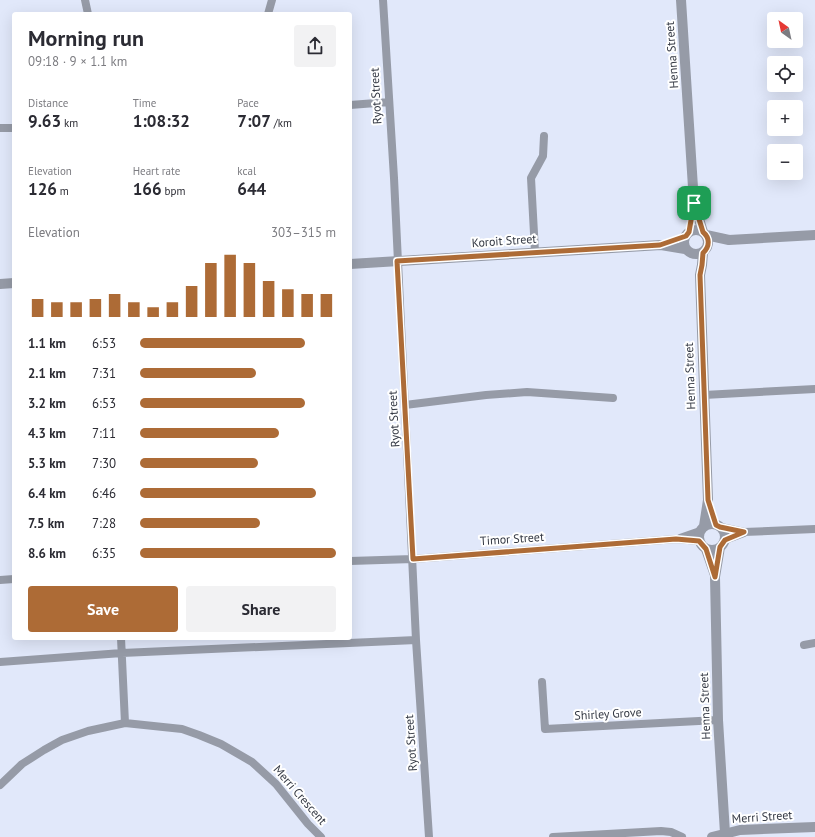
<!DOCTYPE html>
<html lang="en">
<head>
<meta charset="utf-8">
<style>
	body { margin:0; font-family:"PT Sans",sans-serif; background:#f2f2f3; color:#2b2b33; height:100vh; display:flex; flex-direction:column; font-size:15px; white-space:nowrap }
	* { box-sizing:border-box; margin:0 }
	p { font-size:13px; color:#7c7c81 }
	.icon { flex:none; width:22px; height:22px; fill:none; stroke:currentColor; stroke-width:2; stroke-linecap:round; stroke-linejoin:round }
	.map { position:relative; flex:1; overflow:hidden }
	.side { position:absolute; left:12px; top:12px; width:340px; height:628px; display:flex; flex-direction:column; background:#fff; border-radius:4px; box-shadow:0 4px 16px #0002 }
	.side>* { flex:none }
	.needle { width:26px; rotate:327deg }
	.buttons { position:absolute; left:767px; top:12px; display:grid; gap:8px }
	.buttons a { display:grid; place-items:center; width:36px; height:36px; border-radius:4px; background:#fff; box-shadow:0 4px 16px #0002; font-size:20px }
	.pin { position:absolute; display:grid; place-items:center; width:34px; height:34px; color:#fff; margin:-17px; border-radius:8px; box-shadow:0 2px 6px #0006 }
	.round { display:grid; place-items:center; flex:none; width:42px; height:42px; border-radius:4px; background:#f2f2f3 }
	.summary { display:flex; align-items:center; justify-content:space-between; height:68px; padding:0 16px }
	h1 { font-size:22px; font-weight:600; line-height:30px }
	.stats { display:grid; grid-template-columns:repeat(3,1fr); gap:6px; height:68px; padding:4px 16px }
	.stats div { display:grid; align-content:center }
	.stats b { font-size:17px; font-weight:600 }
	.stats small { font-size:11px; font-weight:400 }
	.stats p { font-size:11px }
	.chart { height:112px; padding:8px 16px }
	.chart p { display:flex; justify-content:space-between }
	.chart svg { width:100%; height:72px; margin-top:4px; stroke:#ad6b36; stroke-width:6 }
	.action { display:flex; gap:8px; margin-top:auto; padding:8px 16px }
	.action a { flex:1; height:46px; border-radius:4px; background:#ad6b36; color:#fff; font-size:16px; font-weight:600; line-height:46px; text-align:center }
	.action a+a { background:#f2f2f3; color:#2b2b33 }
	ul { padding:0 16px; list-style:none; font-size:13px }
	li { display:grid; grid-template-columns:64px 48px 1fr; align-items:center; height:30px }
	li i { height:10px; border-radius:5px; background:#ad6b36 }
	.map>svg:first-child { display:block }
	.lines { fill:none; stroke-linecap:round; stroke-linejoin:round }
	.minor { stroke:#969ba7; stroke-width:8 }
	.tertiary { stroke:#969ba7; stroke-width:10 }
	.route-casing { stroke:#fff; stroke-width:8 }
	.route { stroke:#ad6b36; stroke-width:5 }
	.labels { text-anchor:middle; stroke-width:4; stroke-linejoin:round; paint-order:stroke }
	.street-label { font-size:12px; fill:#343944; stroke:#fff }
</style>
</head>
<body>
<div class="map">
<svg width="815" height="837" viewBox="0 0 815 837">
	<rect width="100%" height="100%" fill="#e1e8fa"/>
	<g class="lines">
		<path class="minor" d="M 85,0 L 88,14
			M 383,0 L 394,178 L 416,640 L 429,837
			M 268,14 L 272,0
			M 350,105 L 389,102
			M 0,128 L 14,128
			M 535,252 L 531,178 L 543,156 L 544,136
			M 704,395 L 815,389
			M 405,405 L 486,395 L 527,392 L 613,398
			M 721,527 L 744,532 L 815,529
			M 680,538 L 700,531
			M 725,540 L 744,533
			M 350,561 L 413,559 L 676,539 L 699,541
			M 0,580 L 14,579
			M 121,638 L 125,723
			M 804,645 L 815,643
			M 0,662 L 122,653 L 416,640
			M 542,682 L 545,729 L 718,720
			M 0,785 L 22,764 L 44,750 L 62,740 L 88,731 L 125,723 L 182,729 L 199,735 L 221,744 L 252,762 L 276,784 L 308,824 L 321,837
			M 553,837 L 661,831 L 671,832 L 682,837"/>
		<path class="tertiary" d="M 681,0 L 694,203 L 703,232
			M684 242a12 12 0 1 1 24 0a12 12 0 1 1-24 0Z
			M 706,235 L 729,240 L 815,235
			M 703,253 L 702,265 L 700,275 L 708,500 L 704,526
			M 350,264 L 661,245 L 685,249
			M 0,284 L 14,283
			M699 537a13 13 0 1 1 26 0a13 13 0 1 1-26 0Z
			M 720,547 L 715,577 L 718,720 L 725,833
			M 706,549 L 715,575
			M 712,837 L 740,830 L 815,827"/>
	</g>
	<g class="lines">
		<defs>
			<path id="route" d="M 694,203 L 703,232 C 710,238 710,246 703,253 L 702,265 L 700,275 L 708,500 L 716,525 L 720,527 L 744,532 L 725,540 L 720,547 L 715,577 L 706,549 L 699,541 L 676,539 L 413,559 L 397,261 L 660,245 L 686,236 L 689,232 Z"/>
		</defs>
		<use href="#route" class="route-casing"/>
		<use href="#route" class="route"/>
	</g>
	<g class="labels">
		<g class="street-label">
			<text transform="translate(672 55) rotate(-94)" y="4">Henna Street</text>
			<text transform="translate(376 96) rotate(-93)" y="4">Ryot Street</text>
			<text transform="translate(504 241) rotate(-4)" y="4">Koroit Street</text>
			<text transform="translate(690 376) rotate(-92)" y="4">Henna Street</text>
			<text transform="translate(394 419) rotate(-93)" y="4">Ryot Street</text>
			<text transform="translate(512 539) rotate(-4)" y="4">Timor Street</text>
			<text transform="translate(705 706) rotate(-92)" y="4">Henna Street</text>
			<text transform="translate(608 714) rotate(-3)" y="4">Shirley Grove</text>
			<text transform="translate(411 743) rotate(-94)" y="4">Ryot Street</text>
			<text transform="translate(300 795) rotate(49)" y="4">Merri Crescent</text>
			<text transform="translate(762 817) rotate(-4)" y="4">Merri Street</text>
		</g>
	</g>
</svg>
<div class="buttons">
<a><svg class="needle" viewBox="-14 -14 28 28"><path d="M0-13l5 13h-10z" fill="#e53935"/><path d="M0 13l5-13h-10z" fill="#7c7c81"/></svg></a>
<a><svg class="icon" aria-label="locate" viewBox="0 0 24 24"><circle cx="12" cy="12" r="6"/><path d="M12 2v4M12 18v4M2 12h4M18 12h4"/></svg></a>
<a>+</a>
<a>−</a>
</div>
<div class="pin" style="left:694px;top:203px;background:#1e9e55"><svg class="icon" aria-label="arrive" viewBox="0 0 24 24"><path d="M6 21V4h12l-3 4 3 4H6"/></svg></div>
<section class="side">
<div class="summary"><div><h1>Morning run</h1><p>09:18 · 9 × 1.1 km</p></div><a class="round"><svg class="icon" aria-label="share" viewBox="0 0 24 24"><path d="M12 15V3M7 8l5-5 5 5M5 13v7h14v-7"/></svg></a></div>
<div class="stats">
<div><p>Distance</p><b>9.63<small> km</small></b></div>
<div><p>Time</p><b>1:08:32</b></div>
<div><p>Pace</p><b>7:07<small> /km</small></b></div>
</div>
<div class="stats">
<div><p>Elevation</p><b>126<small> m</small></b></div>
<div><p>Heart rate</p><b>166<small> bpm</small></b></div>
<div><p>kcal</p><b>644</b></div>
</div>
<div class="chart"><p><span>Elevation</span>303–315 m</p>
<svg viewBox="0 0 160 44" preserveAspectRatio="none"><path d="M5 44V33M15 44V35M25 44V35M35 44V33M45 44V30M55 44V35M65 44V38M75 44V35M85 44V25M95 44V11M105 44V6M115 44V11M125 44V22M135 44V27M145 44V30M155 44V30"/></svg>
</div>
<ul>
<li><b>1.1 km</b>6:53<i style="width:84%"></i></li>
<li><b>2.1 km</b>7:31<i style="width:59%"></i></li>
<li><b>3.2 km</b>6:53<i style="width:84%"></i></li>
<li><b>4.3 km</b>7:11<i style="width:71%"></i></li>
<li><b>5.3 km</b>7:30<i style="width:60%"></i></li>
<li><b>6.4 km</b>6:46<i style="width:90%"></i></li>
<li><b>7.5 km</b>7:28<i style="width:61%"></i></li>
<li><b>8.6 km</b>6:35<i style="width:100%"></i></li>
</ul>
<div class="action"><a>Save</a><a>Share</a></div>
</section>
</div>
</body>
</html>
